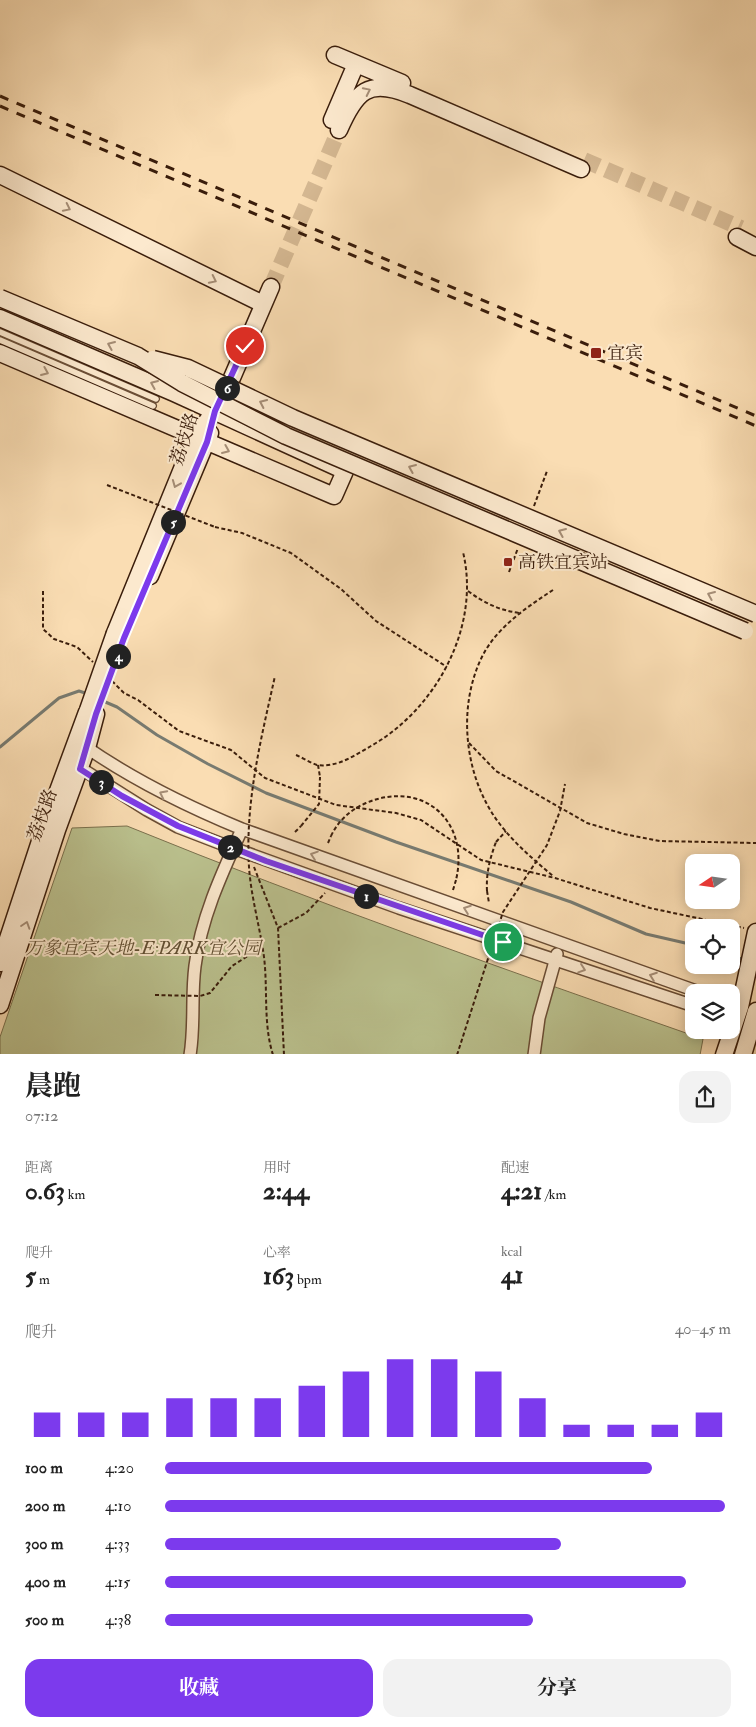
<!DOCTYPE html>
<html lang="zh">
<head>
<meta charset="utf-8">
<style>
	body { margin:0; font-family:"IM FELL Double Pica","Noto Serif SC",serif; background:#f2f2f2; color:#222; height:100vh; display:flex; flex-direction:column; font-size:19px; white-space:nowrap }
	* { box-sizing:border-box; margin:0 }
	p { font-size:16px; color:#767676 }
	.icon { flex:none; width:28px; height:28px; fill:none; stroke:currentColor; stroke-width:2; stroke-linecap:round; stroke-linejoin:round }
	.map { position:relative; height:1054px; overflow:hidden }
	.side { display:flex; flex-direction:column; background:#fff; flex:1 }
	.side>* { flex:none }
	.needle { width:32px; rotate:257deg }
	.tools { position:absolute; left:685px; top:854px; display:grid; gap:10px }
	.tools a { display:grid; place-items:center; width:55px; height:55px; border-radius:10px; background:#fff; box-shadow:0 2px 12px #0003; font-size:25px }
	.pin { position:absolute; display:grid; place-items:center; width:42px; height:42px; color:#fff; margin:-21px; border:2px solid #fff; border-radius:50%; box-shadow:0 1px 5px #0007 }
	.km { position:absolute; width:25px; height:25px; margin:-12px; border-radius:50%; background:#222; color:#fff; font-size:14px; line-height:25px; text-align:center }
	.round { display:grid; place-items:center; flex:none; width:52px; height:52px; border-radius:15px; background:#f2f2f2 }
	.overview { display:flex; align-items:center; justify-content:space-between; height:85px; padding:0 25px }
	h1 { font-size:28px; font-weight:700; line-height:38px }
	.metrics { display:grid; grid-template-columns:repeat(3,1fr); gap:8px; height:85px; padding:5px 25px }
	.metrics div { display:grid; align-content:center }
	.metrics b { font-size:25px; font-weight:700 }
	.metrics small { font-size:14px; font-weight:400 }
	.metrics p { font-size:14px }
	.chart { height:140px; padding:10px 25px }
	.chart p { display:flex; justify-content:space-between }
	.chart svg { width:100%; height:90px; margin-top:5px; stroke:#7c3aed; stroke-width:6 }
	.button { display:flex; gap:10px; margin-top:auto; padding:10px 25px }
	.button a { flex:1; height:58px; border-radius:15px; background:#7c3aed; color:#fff; font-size:20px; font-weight:700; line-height:58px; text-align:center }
	.button a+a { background:#f2f2f2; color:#222 }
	ul { padding:0 25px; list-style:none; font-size:16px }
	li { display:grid; grid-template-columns:80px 60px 1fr; align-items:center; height:38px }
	li i { height:12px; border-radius:6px; background:#7c3aed }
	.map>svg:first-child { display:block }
	.green { fill:#bbc28f; stroke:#7a704d }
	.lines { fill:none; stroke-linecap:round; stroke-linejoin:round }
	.stream { stroke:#787b71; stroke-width:3 }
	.secondary-tunnel { stroke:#d4b791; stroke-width:16; stroke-dasharray:16 8; stroke-linecap:butt }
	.lane-casing { stroke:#6a4d35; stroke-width:8 }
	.street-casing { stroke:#6a4d35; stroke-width:14 }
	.secondary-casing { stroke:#3a1d0b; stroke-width:19 }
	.path { stroke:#3a1d0b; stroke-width:2; stroke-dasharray:4 2.5; stroke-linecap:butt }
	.lane { stroke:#fce9ce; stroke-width:5.5 }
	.street { stroke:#fce9ce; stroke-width:11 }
	.secondary { stroke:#fce9ce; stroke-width:16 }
	.rail { stroke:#3a1d0b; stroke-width:3; stroke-dasharray:9 9; stroke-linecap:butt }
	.secondary-bridge-casing { stroke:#3a1d0b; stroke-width:19; stroke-linecap:butt }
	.path-bridge { stroke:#3a1d0b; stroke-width:2; stroke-dasharray:4 2.5; stroke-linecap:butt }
	.secondary-bridge { stroke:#fce9ce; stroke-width:16 }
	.oneway { stroke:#a58d76 }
	.route-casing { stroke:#fff; stroke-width:10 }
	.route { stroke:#7c3aed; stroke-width:6 }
	.poi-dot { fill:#8f2418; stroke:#fce9ce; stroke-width:2 }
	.labels { text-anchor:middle; stroke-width:4; stroke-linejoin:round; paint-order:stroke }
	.poi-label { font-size:18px; fill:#3a1d0b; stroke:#fce9ce; text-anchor:start }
	.street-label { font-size:18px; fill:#3a1d0b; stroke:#fce9ce }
	.park-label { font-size:18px; font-style:italic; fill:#614f33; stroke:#fce9ce }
</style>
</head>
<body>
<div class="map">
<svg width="756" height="1055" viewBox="0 0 756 1055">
	<rect width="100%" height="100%" fill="#faddb3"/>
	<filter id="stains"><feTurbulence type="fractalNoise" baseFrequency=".004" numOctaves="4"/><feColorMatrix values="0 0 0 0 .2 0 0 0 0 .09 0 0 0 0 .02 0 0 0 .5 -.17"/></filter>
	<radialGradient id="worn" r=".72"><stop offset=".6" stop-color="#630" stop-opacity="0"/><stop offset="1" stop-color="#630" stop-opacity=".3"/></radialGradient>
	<path class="green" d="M 127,826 C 316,903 509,971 703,1039 L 700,1055 L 0,1055 L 0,1037 L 72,828 Z"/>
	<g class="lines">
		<path class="stream" d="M 96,698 L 117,707 L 157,735 L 208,764 L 266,793 L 396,842 L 571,902 L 646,934 L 694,945
			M 0,747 L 59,698 L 79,691 L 88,694
			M 731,955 L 744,960"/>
		<path class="secondary-tunnel" d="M 584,160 L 741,228
			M 271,287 L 339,130"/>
		<defs>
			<path id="lane" d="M 0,332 L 156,399
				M 0,340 L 153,406"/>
			<path id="street" d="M 83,745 C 133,780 186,806 242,829 L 699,992
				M 74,764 L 147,810 L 178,827 L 222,844 L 399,908 L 694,1006
				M 190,1055 C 195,1025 191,996 195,966 C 201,918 222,873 242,829
				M 534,1055 L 539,1018 L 557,954"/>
			<path id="secondary" d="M 335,55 L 402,83
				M 332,120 L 356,64
				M 339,130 C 356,91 368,78 410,95 L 581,169
				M 0,175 L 263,304
				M 737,237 L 756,247
				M 0,318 L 174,393 L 345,471 L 334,496 L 0,353
				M 150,576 L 210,433
				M 115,633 L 195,437 L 222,401 L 271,287
				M 0,963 L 45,826 L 87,712
				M 0,1005 L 57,830 L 87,748 L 96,714
				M 724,1055 L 740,1007 L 756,932
				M 743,1055 L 756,1011"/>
		</defs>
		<use href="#lane" class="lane-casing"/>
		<use href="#street" class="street-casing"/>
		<use href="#secondary" class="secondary-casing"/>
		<path class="path" d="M 534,506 L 547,471
			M 215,527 L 242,533 L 291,553 L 341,589 L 376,621 L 447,667
			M 509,572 L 518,548
			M 553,590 C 527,607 499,626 484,653 C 456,705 464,777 499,823 C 515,844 534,860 553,876
			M 43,591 L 43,629 L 54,639 L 77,647 L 93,662
			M 468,591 C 484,603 499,610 519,613
			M 112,681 L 124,693 L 138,700 L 179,731 L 231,750 L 265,778 L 336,805 L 396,813 L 421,820 L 481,860 L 555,878 L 650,908 L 744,928
			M 469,743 L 496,771 L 587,823 L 624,834 L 660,841 L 756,843
			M 296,755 C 303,758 311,763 317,765 C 337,768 355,755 371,746 C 436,709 481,627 463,552
			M 318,765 L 320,777
			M 295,832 L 301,826
			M 496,842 L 506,831
			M 328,843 L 331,836
			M 254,867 L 278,928 L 284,1055
			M 453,890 L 456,880
			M 487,891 L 489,903
			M 278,928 L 306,913 L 325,893"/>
		<use href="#lane" class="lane"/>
		<use href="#street" class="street"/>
		<use href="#secondary" class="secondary"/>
		<path class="rail" d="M 0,96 L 756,416
			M 0,106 L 756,426"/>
		<defs>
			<path id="secondary-bridge" d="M 0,298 L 138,356 L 182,383 L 286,436 L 745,631
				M 153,359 L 188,368 L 293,418 L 756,614
				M 88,710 L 115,633"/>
		</defs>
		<use href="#secondary-bridge" class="secondary-bridge-casing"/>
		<path class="path-bridge" d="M 107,485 L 215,527
			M 301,826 L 319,804 L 320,777
			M 331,836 C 338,821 350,810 366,803 C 423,779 470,821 456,880
			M 487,891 C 486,873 490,858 496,842
			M 155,995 L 200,996 L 210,993 L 232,966 L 262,947
			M 273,1055 C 263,1023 268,990 264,957 C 260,927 251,897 249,867 C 245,802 261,739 275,676
			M 457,1055 L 503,912 L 547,845 L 560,811 L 565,784"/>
		<use href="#secondary-bridge" class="secondary-bridge"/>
	</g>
	<defs><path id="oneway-chevron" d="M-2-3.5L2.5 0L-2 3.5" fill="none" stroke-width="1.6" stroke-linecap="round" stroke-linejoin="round" transform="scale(1.25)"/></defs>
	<g class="oneway">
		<use href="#oneway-chevron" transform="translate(367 91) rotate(-26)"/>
		<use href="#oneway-chevron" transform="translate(67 208) rotate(26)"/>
		<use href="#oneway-chevron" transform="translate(213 280) rotate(26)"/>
		<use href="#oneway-chevron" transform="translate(111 345) rotate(-157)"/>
		<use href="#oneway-chevron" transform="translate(45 372) rotate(23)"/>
		<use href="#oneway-chevron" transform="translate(154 384) rotate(-157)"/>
		<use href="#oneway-chevron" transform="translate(263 403) rotate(-155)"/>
		<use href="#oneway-chevron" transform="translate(226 450) rotate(23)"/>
		<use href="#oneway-chevron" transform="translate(412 468) rotate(-157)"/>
		<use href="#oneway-chevron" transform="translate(176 484) rotate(112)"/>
		<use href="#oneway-chevron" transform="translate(562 532) rotate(-157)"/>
		<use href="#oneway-chevron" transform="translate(711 595) rotate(-157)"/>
		<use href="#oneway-chevron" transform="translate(163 794) rotate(-153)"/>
		<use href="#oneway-chevron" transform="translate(314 855) rotate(-161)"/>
		<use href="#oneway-chevron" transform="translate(467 909) rotate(-160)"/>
		<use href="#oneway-chevron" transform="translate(26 925) rotate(-72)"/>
		<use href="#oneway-chevron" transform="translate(582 969) rotate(19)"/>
		<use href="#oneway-chevron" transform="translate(653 976) rotate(-160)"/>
	</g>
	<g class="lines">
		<defs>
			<path id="route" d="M 245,346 L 215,411 L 207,442 L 124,638 L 96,714 L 80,769 L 122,796 L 178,826 L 266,861 L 503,942"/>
		</defs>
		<use href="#route" class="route-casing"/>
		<use href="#route" class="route"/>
	</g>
	<g class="poi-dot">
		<rect x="590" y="347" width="12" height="12" rx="2.5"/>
		<rect x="503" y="557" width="10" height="10" rx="2.5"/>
	</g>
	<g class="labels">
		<g class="poi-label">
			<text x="607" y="359">宜宾</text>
			<text x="518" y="568">高铁宜宾站</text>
		</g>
		<g class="street-label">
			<text transform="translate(184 439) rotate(-72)" y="6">荔枝路</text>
			<text transform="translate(42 815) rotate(-70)" y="6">荔枝路</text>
		</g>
		<g class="park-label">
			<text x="143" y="954">万象宜宾天地-E·PARK宜公园</text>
		</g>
	</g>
	<rect width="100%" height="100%" filter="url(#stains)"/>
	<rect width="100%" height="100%" fill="url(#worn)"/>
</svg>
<div class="tools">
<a><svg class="needle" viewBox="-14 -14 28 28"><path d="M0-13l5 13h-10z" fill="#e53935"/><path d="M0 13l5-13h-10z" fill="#767676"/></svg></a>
<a><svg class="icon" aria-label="locate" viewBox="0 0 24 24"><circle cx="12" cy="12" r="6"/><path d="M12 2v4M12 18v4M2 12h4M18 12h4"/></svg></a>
<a><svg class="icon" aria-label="layers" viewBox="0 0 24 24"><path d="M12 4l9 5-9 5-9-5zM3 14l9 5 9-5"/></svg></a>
</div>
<div class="pin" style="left:503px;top:942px;background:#1e9e55"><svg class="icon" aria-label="arrive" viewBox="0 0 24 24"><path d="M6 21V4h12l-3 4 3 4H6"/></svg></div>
<div class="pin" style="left:245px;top:346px;background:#d93025"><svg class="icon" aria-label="check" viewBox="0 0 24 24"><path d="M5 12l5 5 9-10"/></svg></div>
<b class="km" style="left:366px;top:896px">1</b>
<b class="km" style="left:230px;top:847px">2</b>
<b class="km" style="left:101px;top:782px">3</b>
<b class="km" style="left:118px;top:656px">4</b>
<b class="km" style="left:173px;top:522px">5</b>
<b class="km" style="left:227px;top:388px">6</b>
</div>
<section class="side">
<div class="overview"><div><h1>晨跑</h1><p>07:12</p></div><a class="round"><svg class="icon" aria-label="share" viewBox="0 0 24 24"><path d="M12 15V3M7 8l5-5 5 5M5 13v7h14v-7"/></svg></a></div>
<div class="metrics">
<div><p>距离</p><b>0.63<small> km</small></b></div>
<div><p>用时</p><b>2:44</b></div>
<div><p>配速</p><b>4:21<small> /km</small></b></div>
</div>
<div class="metrics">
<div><p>爬升</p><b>5<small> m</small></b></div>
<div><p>心率</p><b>163<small> bpm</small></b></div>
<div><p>kcal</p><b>41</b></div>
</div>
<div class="chart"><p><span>爬升</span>40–45 m</p>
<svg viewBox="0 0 160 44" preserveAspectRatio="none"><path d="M5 44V32M15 44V32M25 44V32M35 44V25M45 44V25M55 44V25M65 44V19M75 44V12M85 44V6M95 44V6M105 44V12M115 44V25M125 44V38M135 44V38M145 44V38M155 44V32"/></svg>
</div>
<ul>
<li><b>100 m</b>4:20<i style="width:86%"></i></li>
<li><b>200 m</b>4:10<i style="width:99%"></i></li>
<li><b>300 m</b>4:33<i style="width:70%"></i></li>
<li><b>400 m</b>4:15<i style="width:92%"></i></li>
<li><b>500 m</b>4:38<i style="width:65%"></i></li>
</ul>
<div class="button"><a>收藏</a><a>分享</a></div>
</section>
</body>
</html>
